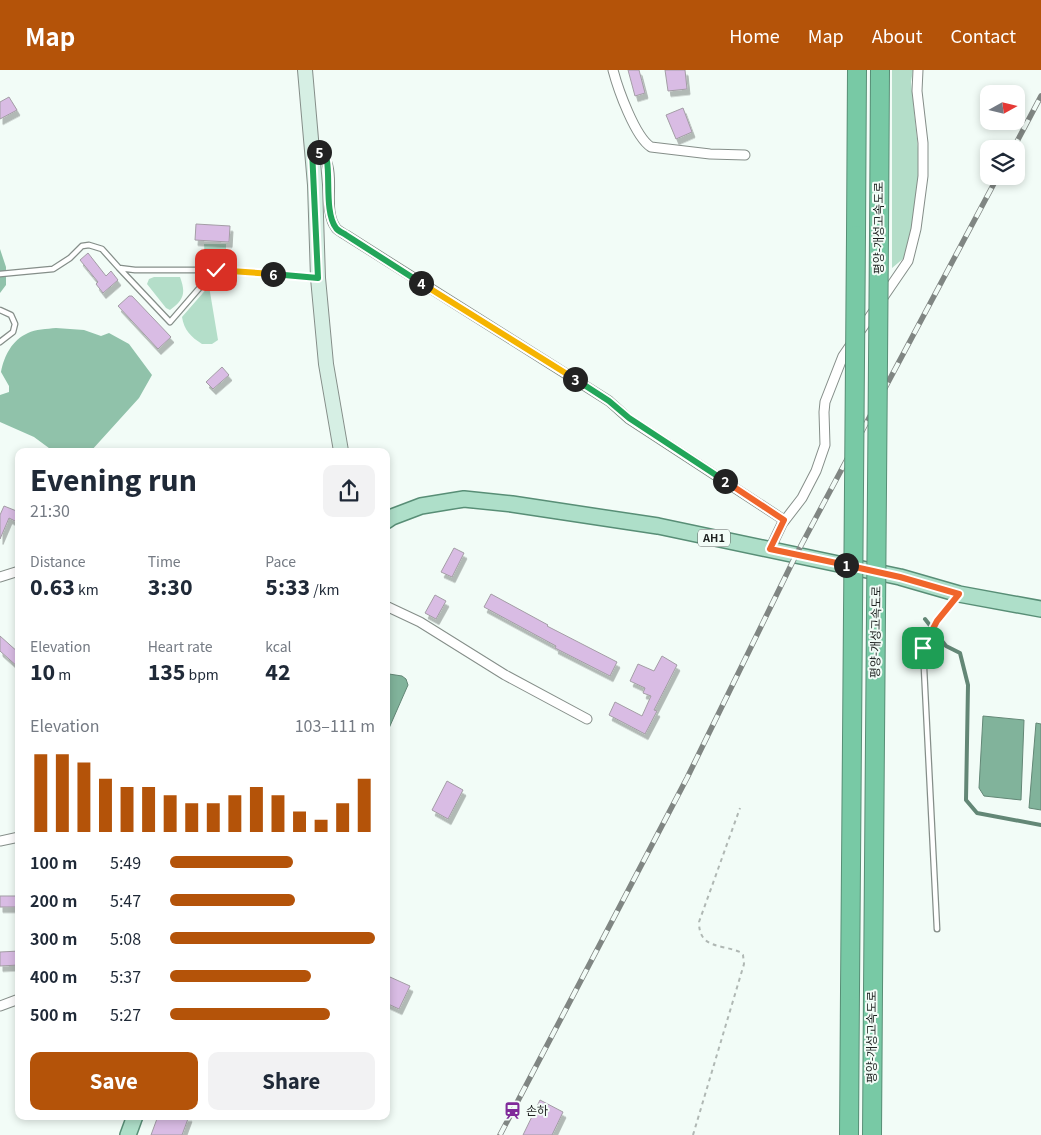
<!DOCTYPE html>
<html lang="en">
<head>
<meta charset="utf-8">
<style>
	body { margin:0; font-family:Georgia,"Noto Sans KR",serif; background:#f2f2f3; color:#1f2937; height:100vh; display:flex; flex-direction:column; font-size:19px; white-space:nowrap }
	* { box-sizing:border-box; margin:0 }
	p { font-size:16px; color:#747a83 }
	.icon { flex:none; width:28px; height:28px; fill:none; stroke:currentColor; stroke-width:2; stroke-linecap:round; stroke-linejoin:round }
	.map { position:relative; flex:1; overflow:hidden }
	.side { position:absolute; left:15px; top:378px; width:375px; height:672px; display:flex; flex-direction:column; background:#fff; border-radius:10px; box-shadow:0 2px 8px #0003 }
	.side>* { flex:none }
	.needle { width:32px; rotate:82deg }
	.fabs { position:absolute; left:980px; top:15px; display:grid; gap:10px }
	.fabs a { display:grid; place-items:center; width:45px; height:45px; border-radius:10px; background:#fff; box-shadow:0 2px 8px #0003; font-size:25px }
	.pin { position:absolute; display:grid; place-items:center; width:42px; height:42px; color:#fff; margin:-21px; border-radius:10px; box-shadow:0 2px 8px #0006 }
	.km { position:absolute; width:25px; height:25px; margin:-12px; border-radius:50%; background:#222; color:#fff; font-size:14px; line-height:25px; text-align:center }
	.round { display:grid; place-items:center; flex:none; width:52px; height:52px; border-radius:10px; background:#f2f2f3 }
	.summary { display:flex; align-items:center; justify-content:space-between; height:85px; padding:0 15px }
	h1 { font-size:28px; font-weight:800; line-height:38px }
	.metrics { display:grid; grid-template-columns:repeat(3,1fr); gap:8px; height:85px; padding:5px 15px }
	.metrics div { display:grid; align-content:center }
	.metrics b { font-size:21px; font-weight:800 }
	.metrics small { font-size:14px; font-weight:400 }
	.metrics p { font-size:14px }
	.chart { height:140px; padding:10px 15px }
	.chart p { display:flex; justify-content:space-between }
	.chart svg { width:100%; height:90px; margin-top:5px; stroke:#b45309; stroke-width:6 }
	.primary-button { display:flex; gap:10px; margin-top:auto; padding:10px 15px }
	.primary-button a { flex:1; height:58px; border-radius:10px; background:#b45309; color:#fff; font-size:20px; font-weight:800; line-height:58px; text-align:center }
	.primary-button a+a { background:#f2f2f3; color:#1f2937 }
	ul { padding:0 15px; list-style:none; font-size:16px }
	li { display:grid; grid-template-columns:80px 60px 1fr; align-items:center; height:38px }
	li i { height:12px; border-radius:6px; background:#b45309 }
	header { display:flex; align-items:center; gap:30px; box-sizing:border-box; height:70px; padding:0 25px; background:#b45309; color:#fff }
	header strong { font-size:24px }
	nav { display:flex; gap:28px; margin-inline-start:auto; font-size:18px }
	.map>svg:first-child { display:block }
	.green { fill:#b4dec9 }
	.forest { fill:#90c2aa }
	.water { fill:#81b39b; stroke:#638776 }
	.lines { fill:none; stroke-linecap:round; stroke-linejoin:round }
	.stream { stroke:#638776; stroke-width:4 }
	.building { fill:#d9bce4; stroke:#a39da5; filter:url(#shadow) }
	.lane-casing { stroke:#858e89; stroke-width:7 }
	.street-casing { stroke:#858e89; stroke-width:11 }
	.secondary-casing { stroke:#858e89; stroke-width:16 }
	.primary-casing { stroke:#588e76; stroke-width:18 }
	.highway-casing { stroke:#588e76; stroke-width:20 }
	.path { stroke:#b0b8b4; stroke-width:2; stroke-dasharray:4 4; stroke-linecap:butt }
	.lane { stroke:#fff; stroke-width:4.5 }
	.street { stroke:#fff; stroke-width:9 }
	.secondary { stroke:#d6efe4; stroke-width:14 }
	.primary { stroke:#aedfc9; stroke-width:15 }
	.highway { stroke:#78c9a5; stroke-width:18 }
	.rail-casing { stroke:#808683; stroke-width:5.5 }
	.rail { stroke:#f2fcf7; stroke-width:4; stroke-dasharray:11; stroke-linecap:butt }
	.highway-bridge-casing { stroke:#588e76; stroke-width:20; stroke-linecap:butt }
	.highway-bridge { stroke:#78c9a5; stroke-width:18 }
	.split-1-casing { stroke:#fff; stroke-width:10 }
	.split-2-casing { stroke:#fff; stroke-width:10 }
	.split-3-casing { stroke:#fff; stroke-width:10 }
	.split-4-casing { stroke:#fff; stroke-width:10 }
	.split-5-casing { stroke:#fff; stroke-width:10 }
	.split-6-casing { stroke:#fff; stroke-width:10 }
	.split-7-casing { stroke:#fff; stroke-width:10 }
	.split-1 { stroke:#f0652b; stroke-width:6 }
	.split-2 { stroke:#f0652b; stroke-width:6 }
	.split-3 { stroke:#22a559; stroke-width:6 }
	.split-4 { stroke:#f5b400; stroke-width:6 }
	.split-5 { stroke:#22a559; stroke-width:6 }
	.split-6 { stroke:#22a559; stroke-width:6 }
	.split-7 { stroke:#f5b400; stroke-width:6 }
	.labels { text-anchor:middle; stroke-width:4; stroke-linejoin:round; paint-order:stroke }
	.shield { fill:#f2fcf7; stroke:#5e6360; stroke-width:1 }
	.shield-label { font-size:11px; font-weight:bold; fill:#1e2120 }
	.street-label { font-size:12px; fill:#1e2120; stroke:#f2fcf7 }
	.poi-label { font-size:12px; fill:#1e2120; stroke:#f2fcf7; text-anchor:start }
</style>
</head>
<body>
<header>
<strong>Map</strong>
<nav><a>Home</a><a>Map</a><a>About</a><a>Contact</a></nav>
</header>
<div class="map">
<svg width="1041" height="1065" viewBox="0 0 1041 1065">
	<defs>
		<filter id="shadow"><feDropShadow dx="3" dy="5.5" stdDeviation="0" flood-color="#0004"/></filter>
	</defs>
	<rect width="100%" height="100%" fill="#f2fcf7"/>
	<path class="green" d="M 892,0 L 913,0 L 911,12 L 920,97 L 914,151 L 904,188 L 892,198 Z
		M 204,174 L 226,174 L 226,192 L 205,192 Z
		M 154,207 L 180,207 C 186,223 184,230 170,240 L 166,238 L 147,214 L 149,209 Z
		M 209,216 L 218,270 L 212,274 L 202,274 C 191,267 184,260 182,247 Z"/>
	<path class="forest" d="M 0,179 L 6,197 L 6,215 L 0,223 Z
		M 56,258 L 84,260 L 101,266 L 109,263 L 129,274 L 152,305 L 139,328 L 91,381 L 53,381 L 34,367 L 0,352 L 0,325 L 9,322 L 9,316 L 1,302 C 4,286 12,270 28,263 C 35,259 47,259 56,258 Z"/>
	<path class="water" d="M 389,604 L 402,606 L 406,609 L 408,615 L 386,665 L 386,605 Z
		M 983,646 L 1024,650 L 1021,730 L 984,726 L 979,718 Z
		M 1036,653 L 1041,654 L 1041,740 L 1029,738 Z"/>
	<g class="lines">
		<path class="stream" d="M 925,549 L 946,576 L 960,583 L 968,615 L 966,730 L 977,743 L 1041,755"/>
	</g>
	<path class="building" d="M 628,0 L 639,0 L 645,23 L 635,26 Z
		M 665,0 L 685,0 L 687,19 L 668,21 Z
		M 9,27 L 17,40 L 0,49 L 0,32 Z
		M 683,38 L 692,62 L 676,69 L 666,45 Z
		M 196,154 L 230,156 L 229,172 L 195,170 Z
		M 88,183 L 106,206 L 111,201 L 118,210 L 103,223 L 96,214 L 98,212 L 80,190 Z
		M 129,226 L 132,226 L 171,267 L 158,279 L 118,236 Z
		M 222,297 L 229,305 L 213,319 L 206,312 Z
		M 4,436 L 19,442 L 19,453 L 9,448 L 0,469 L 0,445 Z
		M 454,478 L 464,483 L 452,507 L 441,502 Z
		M 491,524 L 548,555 L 547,556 L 617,592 L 610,606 L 555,578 L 556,576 L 484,537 Z
		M 435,525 L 446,531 L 436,549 L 425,543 Z
		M 0,566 L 19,583 L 19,598 L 0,581 Z
		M 662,586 L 677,595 L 654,640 L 657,641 L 645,664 L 609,645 L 615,632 L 642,646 L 651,626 L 643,623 L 645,618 L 630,611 L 638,594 L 654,601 Z
		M 447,711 L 463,720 L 448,749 L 432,740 Z
		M 0,826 L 19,826 L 19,837 L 0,837 Z
		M 19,881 L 19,895 L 0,896 L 0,882 Z
		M 390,907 L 410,916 L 399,939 L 386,933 L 386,915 Z
		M 540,1030 L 563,1042 L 552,1065 L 523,1065 Z
		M 158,1046 L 189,1046 L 182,1065 L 151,1065 Z"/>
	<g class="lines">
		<defs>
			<path id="lane" d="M 119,198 L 170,252 L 215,200
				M 0,204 L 53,199 L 70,188 L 82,176 L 89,175 L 102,179 L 119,198 L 135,200 L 216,200 L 317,208
				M 0,240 L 11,245 L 15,254 L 13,262 L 0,272
				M 937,859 L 923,578 L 937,551 L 957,526"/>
			<path id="street" d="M 613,0 C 618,19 635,67 651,77 L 710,84 L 745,85
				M 312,80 C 344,89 319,136 336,158 C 338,161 343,163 346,165 L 609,331 L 629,349 L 784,450
				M 770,479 L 782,454 L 802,428 L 816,401 L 825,375 L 824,342 L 825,332 L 843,286 L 908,191 L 916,159 L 923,106 L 923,73 L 917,21 L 918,0
				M 0,507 L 19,501
				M 386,536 L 420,552 L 505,605 L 587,649
				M 0,771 L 19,767
				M 0,936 L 19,929"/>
			<path id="secondary" d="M 305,0 L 315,115 L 318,208 L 326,294 L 341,381"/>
			<path id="primary" d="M 386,451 L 392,447 L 421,436 L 464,429 L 512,434 L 658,456 L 900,507 L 959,524 L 1041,539
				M 128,1065 L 135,1046"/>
			<path id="highway" d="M 856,165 L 857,0
				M 879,165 L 880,0
				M 849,1065 L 850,921
				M 872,1065 L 873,921"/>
		</defs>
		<use href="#lane" class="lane-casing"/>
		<use href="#street" class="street-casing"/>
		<use href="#secondary" class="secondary-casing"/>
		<use href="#primary" class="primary-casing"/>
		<use href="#highway" class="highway-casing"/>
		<path class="path" d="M 693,1065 L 744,894 L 743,885 L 740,882 C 721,874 699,879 699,852 L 740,738"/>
		<use href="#lane" class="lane"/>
		<use href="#street" class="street"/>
		<use href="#secondary" class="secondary"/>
		<use href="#primary" class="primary"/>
		<use href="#highway" class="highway"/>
		<defs>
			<path id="rail" d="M 1013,79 L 1041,26
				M 500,1065 L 687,708 L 796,485 L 998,106"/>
		</defs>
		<use href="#rail" class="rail-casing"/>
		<use href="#rail" class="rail"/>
		<defs>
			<path id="highway-bridge" d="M 850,921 L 856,165
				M 873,921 L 879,165"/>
		</defs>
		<use href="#highway-bridge" class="highway-bridge-casing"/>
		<use href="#highway-bridge" class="highway-bridge"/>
	</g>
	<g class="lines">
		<defs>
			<path id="split-1" d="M 846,495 L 900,507 L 959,524 L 937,551 L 923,578"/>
			<path id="split-2" d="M 725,411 L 784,450 L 770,479 L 846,495"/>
			<path id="split-3" d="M 575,309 L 609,331 L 629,348 L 725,411"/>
			<path id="split-4" d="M 421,213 L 575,309"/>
			<path id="split-5" d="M 319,82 L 327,91 C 330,109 325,144 336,158 C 338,161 343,163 346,165 L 421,213"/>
			<path id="split-6" d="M 273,204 L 318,208 L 312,80 L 319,82"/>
			<path id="split-7" d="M 216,200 L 273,204"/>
		</defs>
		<use href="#split-1" class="split-1-casing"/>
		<use href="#split-2" class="split-2-casing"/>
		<use href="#split-3" class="split-3-casing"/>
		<use href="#split-4" class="split-4-casing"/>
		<use href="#split-5" class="split-5-casing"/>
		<use href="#split-6" class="split-6-casing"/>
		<use href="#split-7" class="split-7-casing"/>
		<use href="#split-1" class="split-1"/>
		<use href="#split-2" class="split-2"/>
		<use href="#split-3" class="split-3"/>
		<use href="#split-4" class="split-4"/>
		<use href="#split-5" class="split-5"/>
		<use href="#split-6" class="split-6"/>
		<use href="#split-7" class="split-7"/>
	</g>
	<defs>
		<symbol id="station-bare" viewBox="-9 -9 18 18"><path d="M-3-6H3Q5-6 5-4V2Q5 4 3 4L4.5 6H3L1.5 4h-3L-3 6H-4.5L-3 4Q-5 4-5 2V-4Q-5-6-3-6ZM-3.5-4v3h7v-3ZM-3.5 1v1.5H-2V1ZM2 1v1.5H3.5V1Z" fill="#802b9a" stroke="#f2fcf7" stroke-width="2.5" paint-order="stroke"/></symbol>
	</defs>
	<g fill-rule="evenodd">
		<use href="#station-bare" x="500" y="1028" width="25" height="25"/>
	</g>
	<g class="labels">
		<rect class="shield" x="698" y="459.5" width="32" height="17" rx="4"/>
		<g class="shield-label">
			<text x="714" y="472">AH1</text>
		</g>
		<g class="street-label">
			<text transform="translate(879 158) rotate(-90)" y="4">평양-개성고속도로</text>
			<text transform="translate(876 562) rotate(-89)" y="4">평양-개성고속도로</text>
			<text transform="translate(872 967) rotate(-90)" y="4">평양-개성고속도로</text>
		</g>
		<g class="poi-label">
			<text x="526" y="1045">손하</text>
		</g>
	</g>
</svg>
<div class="fabs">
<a><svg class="needle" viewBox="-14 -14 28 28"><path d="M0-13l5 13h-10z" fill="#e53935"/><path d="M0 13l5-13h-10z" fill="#747a83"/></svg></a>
<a><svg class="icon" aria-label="layers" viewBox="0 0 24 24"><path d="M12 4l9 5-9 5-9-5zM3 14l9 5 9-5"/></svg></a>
</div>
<div class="pin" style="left:923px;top:578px;background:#1e9e55"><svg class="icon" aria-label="arrive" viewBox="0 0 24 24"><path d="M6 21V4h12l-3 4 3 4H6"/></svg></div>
<div class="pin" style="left:216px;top:200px;background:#d93025"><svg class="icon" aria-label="check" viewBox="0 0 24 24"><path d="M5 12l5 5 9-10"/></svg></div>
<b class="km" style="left:846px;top:495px">1</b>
<b class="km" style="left:725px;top:411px">2</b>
<b class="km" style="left:575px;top:309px">3</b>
<b class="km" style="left:421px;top:213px">4</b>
<b class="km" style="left:319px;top:82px">5</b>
<b class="km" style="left:273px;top:204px">6</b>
<section class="side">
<div class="summary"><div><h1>Evening run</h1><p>21:30</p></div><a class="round"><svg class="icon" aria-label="share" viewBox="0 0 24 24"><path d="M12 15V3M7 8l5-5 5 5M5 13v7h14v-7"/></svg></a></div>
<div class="metrics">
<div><p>Distance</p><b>0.63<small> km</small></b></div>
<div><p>Time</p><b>3:30</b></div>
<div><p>Pace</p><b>5:33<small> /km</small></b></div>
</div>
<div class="metrics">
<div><p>Elevation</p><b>10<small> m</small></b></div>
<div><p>Heart rate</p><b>135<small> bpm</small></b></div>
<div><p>kcal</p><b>42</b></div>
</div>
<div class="chart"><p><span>Elevation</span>103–111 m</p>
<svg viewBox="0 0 160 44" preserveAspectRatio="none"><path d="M5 44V6M15 44V6M25 44V10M35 44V18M45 44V22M55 44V22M65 44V26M75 44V30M85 44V30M95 44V26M105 44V22M115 44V26M125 44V34M135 44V38M145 44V30M155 44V18"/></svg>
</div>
<ul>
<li><b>100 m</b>5:49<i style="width:60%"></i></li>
<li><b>200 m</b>5:47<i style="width:61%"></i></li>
<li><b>300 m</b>5:08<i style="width:100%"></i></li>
<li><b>400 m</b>5:37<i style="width:69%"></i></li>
<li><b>500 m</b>5:27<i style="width:78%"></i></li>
</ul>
<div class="primary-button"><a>Save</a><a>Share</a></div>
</section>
</div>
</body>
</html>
